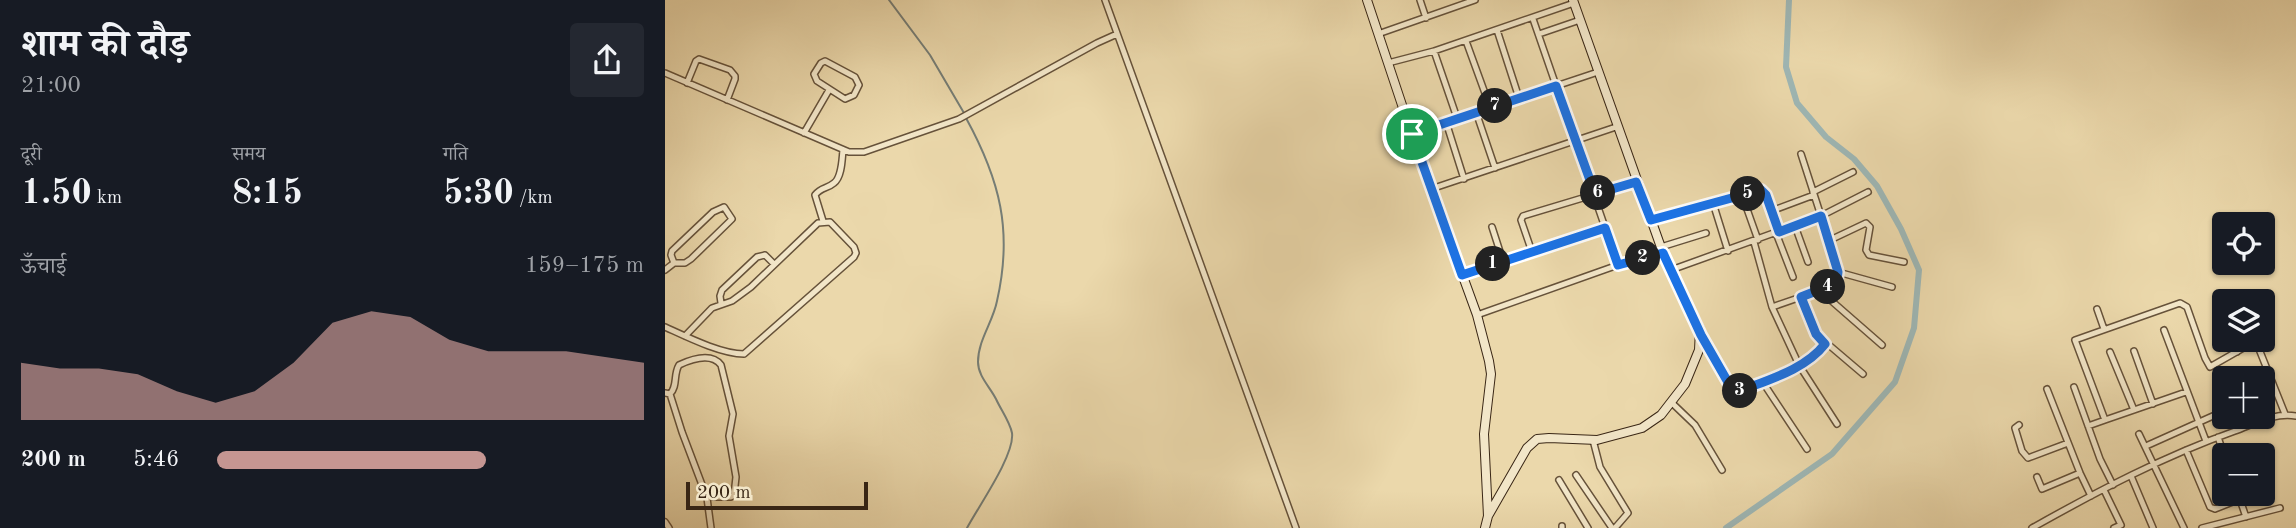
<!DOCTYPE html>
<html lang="hi">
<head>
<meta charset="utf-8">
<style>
	body { margin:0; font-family:"Old Standard TT","Noto Serif Devanagari",serif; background:#242831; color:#f1f3f6; height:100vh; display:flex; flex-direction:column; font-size:26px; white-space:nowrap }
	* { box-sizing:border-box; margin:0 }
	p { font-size:23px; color:#9ea1a6 }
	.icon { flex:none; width:38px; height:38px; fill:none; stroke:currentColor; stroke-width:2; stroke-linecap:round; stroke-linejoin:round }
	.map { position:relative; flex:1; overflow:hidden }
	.panel { display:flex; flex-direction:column; background:#171b24; width:665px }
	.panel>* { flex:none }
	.fabs { position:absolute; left:1547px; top:212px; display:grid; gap:14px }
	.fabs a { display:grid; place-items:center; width:63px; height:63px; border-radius:7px; background:#171b24; box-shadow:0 2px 5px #0004; font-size:35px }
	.scale { position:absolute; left:21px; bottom:18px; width:182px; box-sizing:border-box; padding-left:7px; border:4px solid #392615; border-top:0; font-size:19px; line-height:24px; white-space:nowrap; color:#392615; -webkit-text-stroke:5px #f2e6c8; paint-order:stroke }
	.pin { position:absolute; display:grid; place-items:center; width:60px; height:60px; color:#fff; margin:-30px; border:4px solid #fff; border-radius:50%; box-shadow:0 2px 7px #0007 }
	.km { position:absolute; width:35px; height:35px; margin:-18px; border-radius:50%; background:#222; color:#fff; font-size:19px; line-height:35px; text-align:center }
	.round { display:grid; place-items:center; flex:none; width:74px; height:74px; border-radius:7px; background:#242831 }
	.summary { display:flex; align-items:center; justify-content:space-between; height:119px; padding:0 21px }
	h1 { font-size:38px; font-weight:700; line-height:52px }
	.stats { display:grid; grid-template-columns:repeat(3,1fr); gap:10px; height:119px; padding:7px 21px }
	.stats div { display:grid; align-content:center }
	.stats b { font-size:35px; font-weight:700 }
	.stats small { font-size:19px; font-weight:400 }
	.stats p { font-size:19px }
	.chart { height:196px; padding:14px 21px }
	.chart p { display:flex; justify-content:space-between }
	.chart svg { width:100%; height:126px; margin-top:7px; fill:#c59692; opacity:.7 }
	ul { padding:0 21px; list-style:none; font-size:23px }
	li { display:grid; grid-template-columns:112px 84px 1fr; align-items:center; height:52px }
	li i { height:18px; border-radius:9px; background:#c59692 }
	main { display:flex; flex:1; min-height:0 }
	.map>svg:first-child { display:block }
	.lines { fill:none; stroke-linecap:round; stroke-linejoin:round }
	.stream { stroke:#767d75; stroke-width:2 }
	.canal { stroke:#9eb7b5; stroke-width:6 }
	.street-casing { stroke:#66523a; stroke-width:8 }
	.secondary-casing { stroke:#392615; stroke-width:10 }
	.street { stroke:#f2e6c8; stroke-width:5 }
	.secondary { stroke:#f2e6c8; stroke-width:8 }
	.route-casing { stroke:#fff; stroke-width:14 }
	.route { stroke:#1a73e8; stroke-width:9 }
</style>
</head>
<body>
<main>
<section class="panel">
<div class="summary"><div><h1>शाम की दौड़</h1><p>21:00</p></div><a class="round"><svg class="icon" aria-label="share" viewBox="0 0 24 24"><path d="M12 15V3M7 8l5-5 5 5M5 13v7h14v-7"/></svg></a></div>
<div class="stats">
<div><p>दूरी</p><b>1.50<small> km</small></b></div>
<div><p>समय</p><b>8:15</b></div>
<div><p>गति</p><b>5:30<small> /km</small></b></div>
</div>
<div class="chart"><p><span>ऊँचाई</span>159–175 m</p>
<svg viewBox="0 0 160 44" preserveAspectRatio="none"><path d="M0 44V24L10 26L20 26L30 28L40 34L50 38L60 34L70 24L80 10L90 6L100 8L110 16L120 20L130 20L140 20L150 22L160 24V44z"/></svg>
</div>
<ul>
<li><b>200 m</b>5:46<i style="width:63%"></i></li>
</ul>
</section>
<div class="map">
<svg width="1631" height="528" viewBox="0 0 1631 528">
	<rect width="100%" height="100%" fill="#ebd8ab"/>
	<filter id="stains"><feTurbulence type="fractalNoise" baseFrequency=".00286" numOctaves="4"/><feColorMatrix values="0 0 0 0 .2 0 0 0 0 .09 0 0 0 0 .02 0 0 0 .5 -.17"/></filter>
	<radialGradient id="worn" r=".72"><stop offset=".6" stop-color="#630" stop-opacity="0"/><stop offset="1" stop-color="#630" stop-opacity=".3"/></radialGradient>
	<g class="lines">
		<path class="stream" d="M 224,0 L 265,55 L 299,113
			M 301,118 C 335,180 348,231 332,301 C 328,322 313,340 313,362 C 313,376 325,387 331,399 C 336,410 345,422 347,433 C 350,455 313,507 302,528"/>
		<path class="canal" d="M 1061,528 L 1167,454 L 1230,382 L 1249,328 L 1254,270 L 1236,229 L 1212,186 L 1189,159 L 1161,137 L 1132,103 L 1121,67 L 1124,0"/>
		<defs>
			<path id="street" d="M 440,0 L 631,528
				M 755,0 L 761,18
				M 868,19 L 953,265
				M 832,30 L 854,98
				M 713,34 L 810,0
				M 874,34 L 915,20
				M 801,41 L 825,107
				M 769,51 L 792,118
				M 160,61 L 190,77 L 194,85 L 189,95 L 180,99 L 152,81 L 149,74 L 156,63 Z
				M 723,63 L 769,51 L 909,3
				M 0,73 L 184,152 L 199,152 L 294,119 L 432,43 L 452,34
				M 22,83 L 31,61 L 34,59 L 65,70 L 70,76 L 70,79 L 62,100
				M 811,112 L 830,168
				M 781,122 L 799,179
				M 139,133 L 164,90
				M 747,134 L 933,72
				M 1136,154 L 1156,216 L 1203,192
				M 766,189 L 951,127
				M 1148,192 L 1188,172
				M 1077,195 L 1093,240
				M 1048,203 L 1063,251
				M 1106,211 L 1149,195
				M 986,220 L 1095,190 L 1101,195 L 1114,232
				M 158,221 L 150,195 C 156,187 162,189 169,183 C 177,177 177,159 178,150
				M 1130,226 L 1143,262
				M 827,227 L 838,261
				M 1111,233 L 1128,277
				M 1163,241 L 1201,223 L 1205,227 L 1201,250 L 1204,255 L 1239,262
				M 1089,242 L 1107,307
				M 996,247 L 1041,233
				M 867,252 L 856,220 L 858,216 L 971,182
				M 0,270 L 9,263 L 20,263 L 26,259 L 64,222 L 67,219 L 59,207 L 48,212 L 7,251 L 6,255 L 9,263
				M 1006,270 L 1156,216 L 1173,272 C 1172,285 1165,286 1154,290
				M 1173,272 L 1227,287
				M 797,275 L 940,228
				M 1136,297 L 1154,290 L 1217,345
				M 56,303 L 55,296 L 57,290 L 92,257 L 100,255 L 109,264
				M 1554,304 L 1559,319
				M 1432,309 L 1439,329
				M 812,315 L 953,265 L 998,253
				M 0,327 C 22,337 56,354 79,354 L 189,257 L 191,253 L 189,247 L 165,222 L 153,223 L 86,287 L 67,301 L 47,308 L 20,336
				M 1499,330 L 1541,441
				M 1036,335 L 1068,391 L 1072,392 L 1134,365 L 1172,424
				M 1567,340 L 1572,352
				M 1160,344 L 1151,356 L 1134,365 L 1107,307 L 1136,297 L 1151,334 L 1198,374
				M 1469,351 L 1488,404
				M 1445,352 L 1469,410 L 1521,392
				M 1097,381 L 1142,449
				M 1409,387 L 1435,459 L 1448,485
				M 1382,389 L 1415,473 L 1426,496
				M 0,393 L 5,394 L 17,432 L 42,498 L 46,528
				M 5,394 C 13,386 8,375 14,365 C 27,359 46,352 56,365 L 68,414 L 64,436 L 71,477 L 69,495 L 66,497 L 42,497
				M 1006,402 L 1030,425 L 1057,470
				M 1469,410 L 1440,420 L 1410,340 L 1515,303 L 1522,307 L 1540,358 L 1545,367 L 1587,343 L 1592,344 L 1620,414
				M 1354,425 L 1350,428 L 1357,451 L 1363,458 L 1403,443
				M 1423,426 L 1440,420
				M 1474,434 L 1519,528
				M 1553,437 L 1559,455
				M 928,440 L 935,467 L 963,513 L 950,528
				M 1481,446 L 1559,411
				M 1521,450 L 1545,507 L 1550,509 L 1575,499
				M 911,475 L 947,528
				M 1466,476 L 1488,528
				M 1372,477 L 1377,489 L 1415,473
				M 894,480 L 923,528
				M 1439,490 L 1456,525 L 1449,528
				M 1573,494 L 1581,517
				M 0,522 L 4,528
				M 897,528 L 897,526
				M 1367,528 C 1433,491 1499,456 1570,431 C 1589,424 1610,412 1631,416
				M 1537,528 L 1615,508"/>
			<path id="secondary" d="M 702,0 L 752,150 L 812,315 L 824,361 L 826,374 L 819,434 L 823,516 L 820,528
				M 823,516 L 862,448 L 872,439 L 884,438 L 932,440 L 977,428 L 996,415 L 1020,384 L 1034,350 L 1035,329 L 998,253 L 908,0"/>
		</defs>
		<use href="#street" class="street-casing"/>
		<use href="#secondary" class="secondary-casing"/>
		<use href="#street" class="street"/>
		<use href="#secondary" class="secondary"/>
	</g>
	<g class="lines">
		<defs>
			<path id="route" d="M 891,86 L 930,194 L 971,182 L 986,220 L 1096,190 L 1101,195 L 1114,232 L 1156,216 L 1173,272 L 1172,280 L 1169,284 L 1136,297 L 1151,334 L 1160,344 C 1140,370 1102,380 1072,392 L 1068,391 L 1036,335 L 998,253 L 953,265 L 940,228 L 797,275 L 747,134 Z"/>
		</defs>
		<use href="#route" class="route-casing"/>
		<use href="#route" class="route"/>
	</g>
	<rect width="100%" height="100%" filter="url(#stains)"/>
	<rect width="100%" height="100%" fill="url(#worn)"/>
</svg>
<div class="fabs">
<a><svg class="icon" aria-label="locate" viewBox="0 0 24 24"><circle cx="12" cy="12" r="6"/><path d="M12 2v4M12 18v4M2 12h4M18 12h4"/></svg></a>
<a><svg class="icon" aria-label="layers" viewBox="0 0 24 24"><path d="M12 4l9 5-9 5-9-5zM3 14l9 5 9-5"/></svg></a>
<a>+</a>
<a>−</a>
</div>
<div class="scale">200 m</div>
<div class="pin" style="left:747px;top:134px;background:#1e9e55"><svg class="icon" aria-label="arrive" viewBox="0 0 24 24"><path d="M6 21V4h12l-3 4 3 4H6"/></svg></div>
<b class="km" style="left:828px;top:264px">1</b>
<b class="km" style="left:978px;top:258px">2</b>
<b class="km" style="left:1075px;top:391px">3</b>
<b class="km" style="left:1163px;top:287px">4</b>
<b class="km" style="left:1083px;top:194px">5</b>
<b class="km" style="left:933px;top:193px">6</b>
<b class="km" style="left:830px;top:106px">7</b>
</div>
</main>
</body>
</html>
